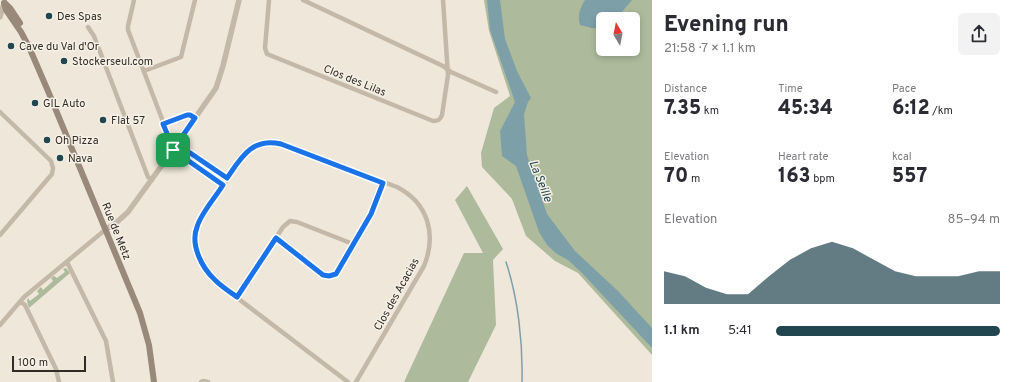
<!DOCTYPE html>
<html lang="en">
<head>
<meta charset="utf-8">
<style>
	body { margin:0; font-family:Overpass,sans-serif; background:#f2f2f3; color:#2b2b33; height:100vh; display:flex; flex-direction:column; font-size:15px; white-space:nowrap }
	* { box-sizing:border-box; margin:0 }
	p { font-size:13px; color:#7c7c81 }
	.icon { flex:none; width:22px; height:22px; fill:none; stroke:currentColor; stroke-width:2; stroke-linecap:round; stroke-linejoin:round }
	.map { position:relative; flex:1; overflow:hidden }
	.details { display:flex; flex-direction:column; background:#fff; width:360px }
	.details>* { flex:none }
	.needle { width:26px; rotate:350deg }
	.controls { position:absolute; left:596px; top:12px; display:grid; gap:8px }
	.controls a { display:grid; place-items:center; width:44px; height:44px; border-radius:6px; background:#fff; box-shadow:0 2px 6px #0003; font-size:20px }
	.scale { position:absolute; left:12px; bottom:10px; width:74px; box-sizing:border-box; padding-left:4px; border:2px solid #322c27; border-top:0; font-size:11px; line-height:14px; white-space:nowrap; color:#322c27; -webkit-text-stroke:3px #f6f1e6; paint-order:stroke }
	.pin { position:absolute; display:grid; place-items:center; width:34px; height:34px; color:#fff; margin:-17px; border-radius:8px; box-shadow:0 2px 6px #0006 }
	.round { display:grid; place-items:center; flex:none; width:42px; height:42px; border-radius:6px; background:#f2f2f3 }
	.headline { display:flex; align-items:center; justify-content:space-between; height:68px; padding:0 12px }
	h1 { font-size:22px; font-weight:800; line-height:30px }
	.stats { display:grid; grid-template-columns:repeat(3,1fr); gap:6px; height:68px; padding:4px 12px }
	.stats div { display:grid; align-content:center }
	.stats b { font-size:20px; font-weight:800 }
	.stats small { font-size:11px; font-weight:400 }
	.stats p { font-size:11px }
	.chart { height:112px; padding:8px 12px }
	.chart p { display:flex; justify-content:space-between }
	.chart svg { width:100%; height:72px; margin-top:4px; fill:#22464f; opacity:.7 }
	ul { padding:0 12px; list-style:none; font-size:13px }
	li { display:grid; grid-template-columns:64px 48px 1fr; align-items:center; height:30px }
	li i { height:10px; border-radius:5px; background:#22464f }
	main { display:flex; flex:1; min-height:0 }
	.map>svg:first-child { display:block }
	.green { fill:#adbb9c; fill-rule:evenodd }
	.water { fill:#7da0a8 }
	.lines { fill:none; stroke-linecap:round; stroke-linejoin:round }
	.stream { stroke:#7da0a8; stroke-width:1.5 }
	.minor { stroke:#c4b9a8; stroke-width:4.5 }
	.tertiary { stroke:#c4b9a8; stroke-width:5.5 }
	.secondary { stroke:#98897a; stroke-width:6 }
	.route-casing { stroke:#fff; stroke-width:8 }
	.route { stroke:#1a73e8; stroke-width:5 }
	.poi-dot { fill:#22464f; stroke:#f6f1e6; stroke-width:1.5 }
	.labels { text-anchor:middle; stroke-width:3; stroke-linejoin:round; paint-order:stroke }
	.poi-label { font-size:11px; fill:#322c27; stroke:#f6f1e6; text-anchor:start }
	.street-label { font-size:11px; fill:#322c27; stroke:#f6f1e6 }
	.water-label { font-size:12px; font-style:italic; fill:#22464f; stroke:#f6f1e6 }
</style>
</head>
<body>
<main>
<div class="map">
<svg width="652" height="382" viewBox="0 0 652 382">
	<rect width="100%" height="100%" fill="#eee7da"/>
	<path class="green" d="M 484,0 L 652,0 L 652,355 L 578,273 L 555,261 L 526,236 L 512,199 L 482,167 L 481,153 L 494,108 L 510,96 L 489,31 ZM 603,19 L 633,19 L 633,49 L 603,49 Z
		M 467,186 L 503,249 L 493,260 L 496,325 L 468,382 L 404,382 L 464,253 L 483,253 L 455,200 Z
		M 66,268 L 70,273 L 29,308 L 27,301 L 28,298 L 30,301 L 39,294 L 37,291 L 41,287 L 43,290 L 53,281 L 51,278 L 54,276 L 57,278 L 65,272 L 63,269 Z"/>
	<path class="water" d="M 487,0 L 500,0 L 505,39 L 517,71 L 531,98 L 528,102 L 524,114 L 527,155 L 547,214 L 575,251 L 618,291 L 652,328 L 652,348 L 582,273 L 568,260 L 557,254 L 547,245 L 539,232 L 516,166 L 502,156 L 500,131 L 515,102 L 490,30 Z
		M 585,0 L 632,0 L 616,19 L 603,19 L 603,29 L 592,28 L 580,25 C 577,16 580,8 585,0 Z"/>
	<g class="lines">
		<path class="stream" d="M 506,262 C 518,298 523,343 522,382"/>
		<path class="minor" d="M 134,0 L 128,26 L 128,30 L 172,145 L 175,148
			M 269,0 L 265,48 L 267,54 L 433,121 C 438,121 440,120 442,115 L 448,75 L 443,0
			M 303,0 L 443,66 L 451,72 L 496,92
			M 88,27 L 94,36 L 148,177 L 152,180
			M 144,71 L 181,57 L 195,0
			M 0,112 L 51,161 L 53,168 L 52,174 L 0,235
			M 163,124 L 187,115 L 190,115 L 195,118
			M 177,144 L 227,178
			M 173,150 L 223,185
			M 276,238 L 323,275 C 329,278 335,276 339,271 L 371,214 L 383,183
			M 67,262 L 106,341 L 113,382
			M 237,297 L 283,227 L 290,221 L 297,222 L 353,244
			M 21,302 L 25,305 L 56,369 L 59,382
			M 0,325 L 24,297 L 105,230
			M 201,382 L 203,381 L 208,382
			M 348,382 L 219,284 C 202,268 188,244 199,221 L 243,156 C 253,145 266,141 281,144 L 397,187 C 428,203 437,234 424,266 L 356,382"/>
		<path class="tertiary" d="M 0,17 L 4,3
			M 105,230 L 117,222 L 128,212 L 165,161 L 216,88 L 223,66 L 239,0"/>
		<path class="secondary" d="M 4,3 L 6,10 L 21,32 L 29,47 L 48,91 L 140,313 L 149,345 L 154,382
			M 5,3 L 10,8 L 20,23"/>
	</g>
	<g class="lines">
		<defs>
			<path id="route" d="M 187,115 L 190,115 L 195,118 L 177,144 L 227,178 C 241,158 252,137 281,144 L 383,183 L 371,214 L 336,274 L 329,276 L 323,275 L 276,238 L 237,297 C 230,292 222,287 215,280 C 202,268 190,245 197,227 C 201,213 215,198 223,185 L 173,150 L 175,148 L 172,145 L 163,124 Z"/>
		</defs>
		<use href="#route" class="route-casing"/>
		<use href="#route" class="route"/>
	</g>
	<g class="poi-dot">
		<circle cx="49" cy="16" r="4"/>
		<circle cx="11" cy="46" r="4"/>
		<circle cx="64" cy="61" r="4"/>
		<circle cx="35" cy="103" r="4"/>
		<circle cx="103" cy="120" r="4"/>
		<circle cx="47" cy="140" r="4"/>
		<circle cx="60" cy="158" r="4"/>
	</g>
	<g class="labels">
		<g class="poi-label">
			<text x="57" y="20">Des Spas</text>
			<text x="19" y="50">Cave du Val d'Or</text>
			<text x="72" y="65">Stockerseul.com</text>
			<text x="43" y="107">GIL Auto</text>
			<text x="111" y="124">Flat 57</text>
			<text x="55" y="144">Oh Pizza</text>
			<text x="68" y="162">Nava</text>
		</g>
		<g class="street-label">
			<text transform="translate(355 80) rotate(22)" y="4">Clos des Lilas</text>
			<text transform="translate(117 231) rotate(68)" y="4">Rue de Metz</text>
			<text transform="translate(396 294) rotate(-61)" y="4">Clos des Acacias</text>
		</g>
		<g class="water-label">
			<text transform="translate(541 181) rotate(68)" y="4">La Seille</text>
		</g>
	</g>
</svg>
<div class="controls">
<a><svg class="needle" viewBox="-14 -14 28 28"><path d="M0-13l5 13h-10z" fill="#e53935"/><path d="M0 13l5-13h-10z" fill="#7c7c81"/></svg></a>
</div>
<div class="scale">100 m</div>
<div class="pin" style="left:173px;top:150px;background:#1e9e55"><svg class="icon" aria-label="arrive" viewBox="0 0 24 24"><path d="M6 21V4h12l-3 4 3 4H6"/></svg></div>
</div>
<section class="details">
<div class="headline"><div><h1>Evening run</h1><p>21:58 · 7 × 1.1 km</p></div><a class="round"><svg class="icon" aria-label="share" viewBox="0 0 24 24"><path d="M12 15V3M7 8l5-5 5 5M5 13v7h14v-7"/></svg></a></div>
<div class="stats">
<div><p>Distance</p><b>7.35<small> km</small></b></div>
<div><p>Time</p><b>45:34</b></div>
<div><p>Pace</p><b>6:12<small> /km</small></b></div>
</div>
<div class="stats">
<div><p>Elevation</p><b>70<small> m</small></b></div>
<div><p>Heart rate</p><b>163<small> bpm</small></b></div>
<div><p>kcal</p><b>557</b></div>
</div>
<div class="chart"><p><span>Elevation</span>85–94 m</p>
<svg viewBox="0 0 160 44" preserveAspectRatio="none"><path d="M0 44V24L10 27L20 34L30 38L40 38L50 27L60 17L70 10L80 6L90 10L100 17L110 24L120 27L130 27L140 27L150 24L160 24V44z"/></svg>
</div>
<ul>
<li><b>1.1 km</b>5:41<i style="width:100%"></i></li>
</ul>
</section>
</main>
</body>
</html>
